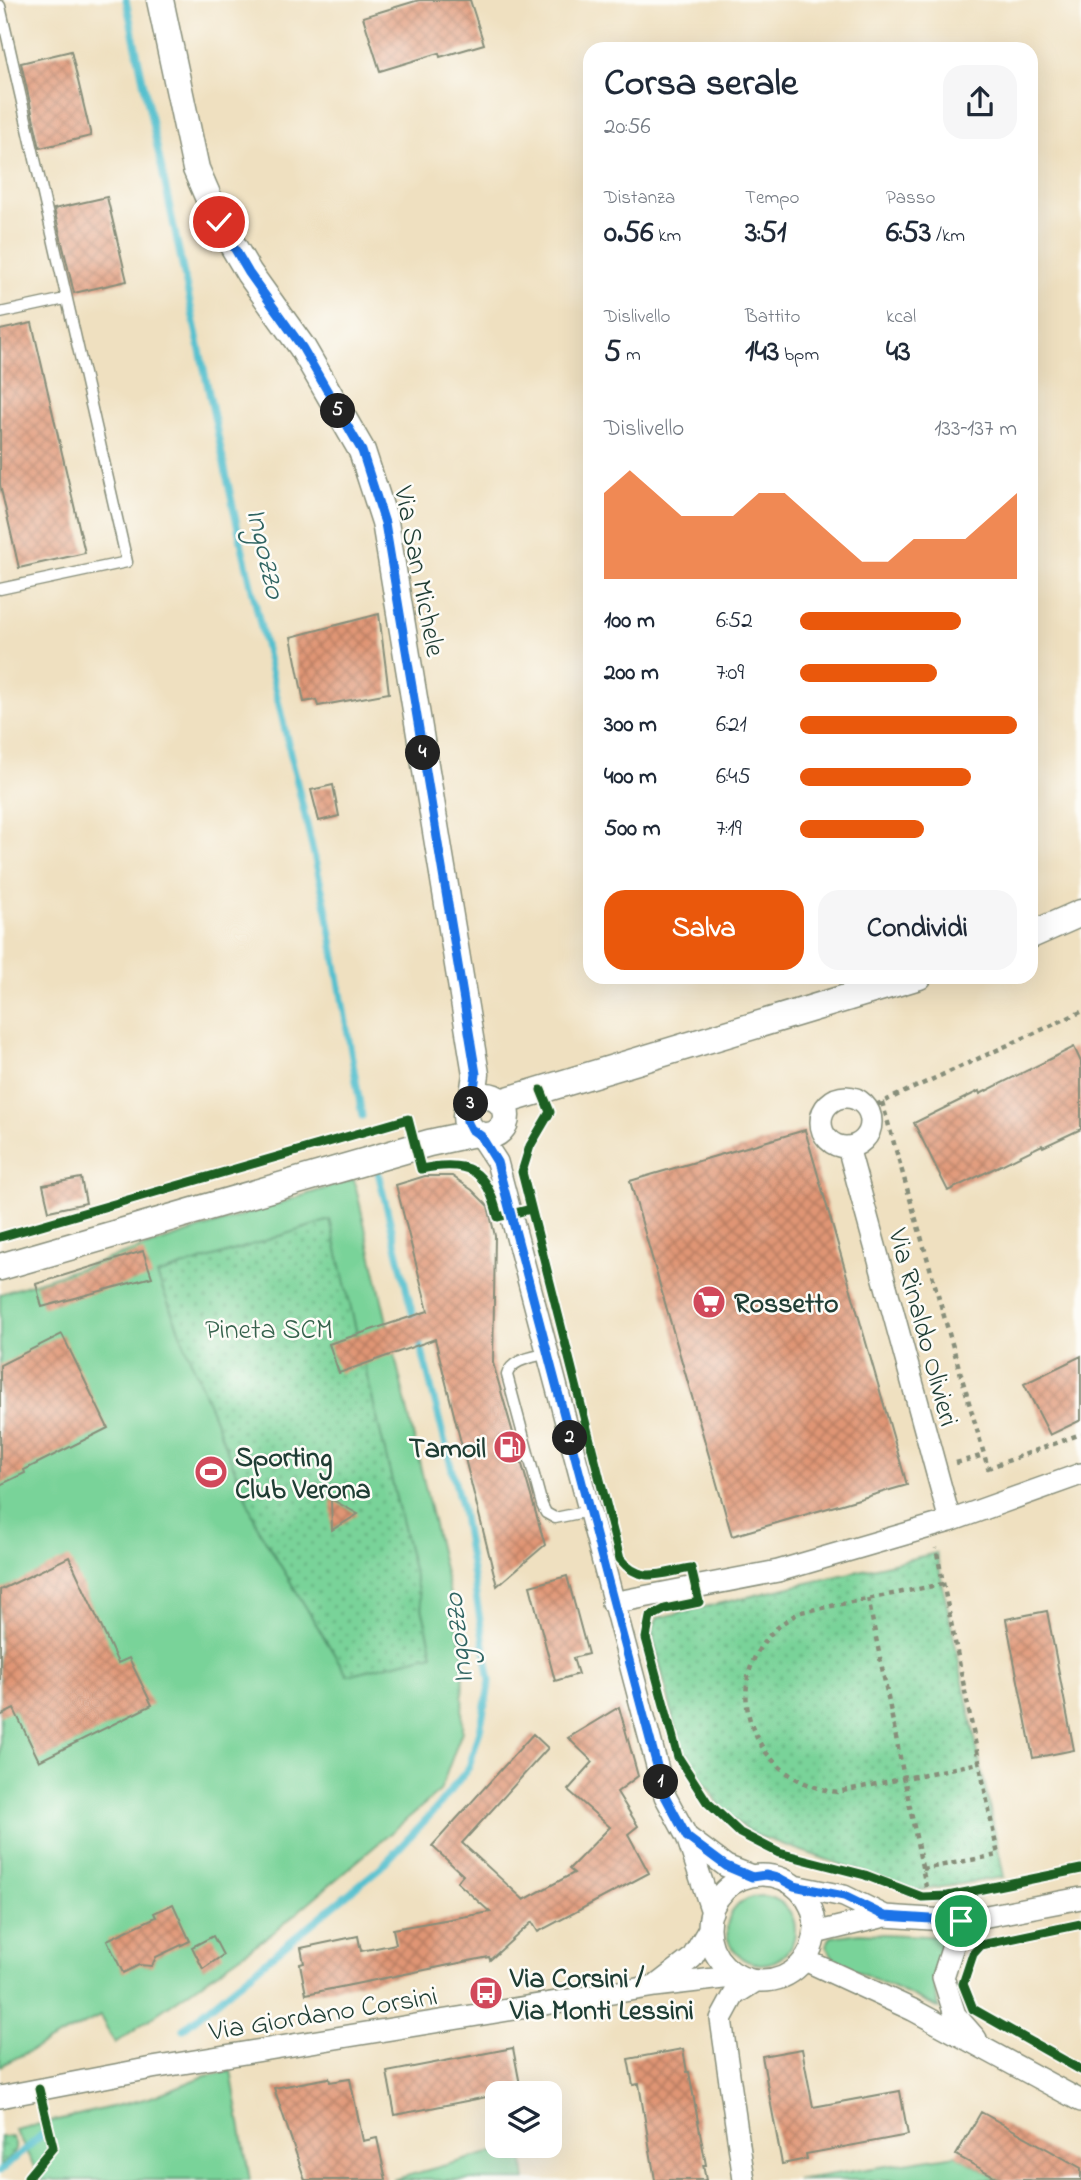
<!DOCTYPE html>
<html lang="it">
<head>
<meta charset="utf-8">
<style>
	body { margin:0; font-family:"Indie Flower",sans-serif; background:#f6f6f7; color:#1f2937; height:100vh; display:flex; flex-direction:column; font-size:26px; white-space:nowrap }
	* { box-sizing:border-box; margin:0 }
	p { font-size:23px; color:#747a83 }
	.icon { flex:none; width:38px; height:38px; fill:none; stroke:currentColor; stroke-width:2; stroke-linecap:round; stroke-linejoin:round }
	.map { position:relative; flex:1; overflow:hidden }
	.drawer { position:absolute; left:583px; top:42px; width:455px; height:942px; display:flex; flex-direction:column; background:#fff; border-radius:21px; box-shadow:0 7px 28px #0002 }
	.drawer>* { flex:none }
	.tools { position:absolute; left:485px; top:2081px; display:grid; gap:14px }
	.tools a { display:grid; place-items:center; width:77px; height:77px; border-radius:14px; background:#fff; box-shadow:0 7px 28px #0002; font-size:35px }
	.pin { position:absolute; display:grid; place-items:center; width:60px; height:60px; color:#fff; margin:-30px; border:4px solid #fff; border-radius:50%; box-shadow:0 2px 7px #0007 }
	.km { position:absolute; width:35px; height:35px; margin:-18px; border-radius:50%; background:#222; color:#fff; font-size:19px; line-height:35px; text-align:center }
	.round { display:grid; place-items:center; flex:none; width:74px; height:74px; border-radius:21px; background:#f6f6f7 }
	.headline { display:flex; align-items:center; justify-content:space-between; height:119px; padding:0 21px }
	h1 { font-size:38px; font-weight:700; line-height:52px }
	.figures { display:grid; grid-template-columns:repeat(3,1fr); gap:10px; height:119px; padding:7px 21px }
	.figures div { display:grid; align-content:center }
	.figures b { font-size:30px; font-weight:700 }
	.figures small { font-size:19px; font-weight:400 }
	.figures p { font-size:19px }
	.chart { height:196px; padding:14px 21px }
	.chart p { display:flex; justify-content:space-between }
	.chart svg { width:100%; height:126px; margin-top:7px; fill:#ea580c; opacity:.7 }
	.action { display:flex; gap:14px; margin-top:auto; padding:14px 21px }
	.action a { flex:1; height:80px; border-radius:21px; background:#ea580c; color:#fff; font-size:28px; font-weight:700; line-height:80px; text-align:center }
	.action a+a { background:#f6f6f7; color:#1f2937 }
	ul { padding:0 21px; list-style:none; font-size:23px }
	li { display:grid; grid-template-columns:112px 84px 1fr; align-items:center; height:52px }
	li i { height:18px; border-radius:9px; background:#ea580c }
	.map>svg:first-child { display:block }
	.grass { fill:#79d399; stroke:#4c8866; stroke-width:2 }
	.park { fill:url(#park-dots); stroke:#4c8866; stroke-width:2 }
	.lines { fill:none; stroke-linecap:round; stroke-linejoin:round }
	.stream { stroke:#54c0ce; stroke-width:7 }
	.building { fill:url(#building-cross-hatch) }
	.service-casing { stroke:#878e7a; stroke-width:13 }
	.minor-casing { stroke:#878e7a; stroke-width:24 }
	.tertiary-casing { stroke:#878e7a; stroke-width:29 }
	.path { stroke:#878e7a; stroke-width:4.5; stroke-dasharray:5 5; stroke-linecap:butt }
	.service { stroke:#fff; stroke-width:10 }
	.minor { stroke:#fff; stroke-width:21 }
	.tertiary { stroke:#fff; stroke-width:26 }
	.cycleway-casing { stroke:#fdfcf7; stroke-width:13 }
	.cycleway { stroke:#1b5e20; stroke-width:9 }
	.route-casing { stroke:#fff; stroke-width:14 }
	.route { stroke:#1a73e8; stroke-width:9 }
	.labels { text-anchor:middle; stroke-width:5; stroke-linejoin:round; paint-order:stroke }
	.street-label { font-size:28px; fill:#1f3d34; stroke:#fdfcf7 }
	.poi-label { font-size:28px; font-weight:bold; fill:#1f3d34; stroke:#fdfcf7; text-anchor:start }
	.park-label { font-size:28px; fill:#36624d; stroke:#fdfcf7 }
	.water-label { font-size:30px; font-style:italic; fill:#2f6462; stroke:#fdfcf7 }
</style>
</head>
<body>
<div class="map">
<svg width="1081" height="2180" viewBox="0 0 1081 2180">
	<defs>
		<pattern id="park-dots" width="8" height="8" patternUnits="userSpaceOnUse" patternTransform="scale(1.75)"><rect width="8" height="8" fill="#79d399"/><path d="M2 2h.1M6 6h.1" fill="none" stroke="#63ac7e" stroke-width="1.8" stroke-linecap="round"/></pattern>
		<pattern id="building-cross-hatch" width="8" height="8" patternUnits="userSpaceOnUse" patternTransform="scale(1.75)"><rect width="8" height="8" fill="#e09574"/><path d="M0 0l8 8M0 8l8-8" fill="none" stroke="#b57b60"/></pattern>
	</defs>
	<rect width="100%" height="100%" fill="#fdfcf7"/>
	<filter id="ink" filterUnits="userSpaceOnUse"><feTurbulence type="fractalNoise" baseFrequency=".0143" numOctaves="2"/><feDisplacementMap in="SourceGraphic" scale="14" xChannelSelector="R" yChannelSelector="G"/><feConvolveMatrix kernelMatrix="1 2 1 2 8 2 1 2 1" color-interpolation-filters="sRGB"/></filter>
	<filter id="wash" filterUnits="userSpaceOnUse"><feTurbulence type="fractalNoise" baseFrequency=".00686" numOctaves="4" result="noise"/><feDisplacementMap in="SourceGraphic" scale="28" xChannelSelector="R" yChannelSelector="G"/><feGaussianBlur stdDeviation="1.57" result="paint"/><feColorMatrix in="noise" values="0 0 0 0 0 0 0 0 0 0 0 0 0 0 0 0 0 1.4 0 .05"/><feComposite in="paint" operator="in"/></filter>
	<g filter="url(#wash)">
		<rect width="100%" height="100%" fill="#efe0c0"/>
		<path class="grass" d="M 354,1179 L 463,1651 L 462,1731 L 440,1791 L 274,1932 L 115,2043 L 100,2016 L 0,2066 L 0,1294 Z
			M727 1930a34 34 0 1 1 68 0a34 34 0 1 1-68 0Z
			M 859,1933 L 949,1937 C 933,1959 930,1984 940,2009 L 835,1961 L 826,1945 L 831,1937 Z
			M 231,2071 L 250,2180 L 41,2180 L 15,2130 L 149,2098 L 205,2076 Z
			M 515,2146 L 520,2146 L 526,2180 L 392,2180 Z
			M 956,2155 L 1001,2180 L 796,2180 Z"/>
		<path class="park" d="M 330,1220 L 433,1654 L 347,1675 L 259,1530 L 157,1275 Z
			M 936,1553 L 1004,1877 L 917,1891 L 753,1834 L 726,1814 L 681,1748 L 652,1633 L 657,1618 Z
			M 0,2137 L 12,2137 C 21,2151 10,2157 0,2167 Z"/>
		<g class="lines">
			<path class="stream" d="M 126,0 L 235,516 L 327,911 L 362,1116
				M 377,1168 L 415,1324
				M 183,2029 L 382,1866 L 436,1809 L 469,1767 L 480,1730 L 490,1681 L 462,1510 L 418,1335
				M 0,2172 L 46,2131"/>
		</g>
		<g id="blocks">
			<path class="building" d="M 419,0 L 470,0 L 484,44 L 440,57 L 439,53 L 380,71 L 363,17 Z
				M 71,51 L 91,136 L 40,148 L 21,63 Z
				M 107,197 L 127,281 L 74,293 L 54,209 Z
				M 32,323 L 85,553 L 19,568 L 0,485 L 0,330 Z
				M 379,614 L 389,693 L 318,706 L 316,700 L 304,702 L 291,637 Z
				M 333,785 L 339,816 L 319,821 L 311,790 Z
				M 1074,1047 L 1081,1062 L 1081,1129 L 1043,1147 L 1042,1145 L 948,1191 L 914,1123 L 979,1091 L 980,1094 Z
				M 805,1130 L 907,1485 L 732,1536 L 630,1181 Z
				M 425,1176 L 452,1176 L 472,1190 L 488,1206 L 495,1236 L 493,1363 L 545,1545 L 497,1586 L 435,1339 L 339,1373 L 329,1344 L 428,1311 L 396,1185 Z
				M 81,1178 L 86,1203 L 49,1211 L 43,1185 Z
				M 143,1251 L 152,1277 L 42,1307 L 36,1284 Z
				M 62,1334 L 108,1428 L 24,1470 L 25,1473 L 0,1485 L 0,1365 Z
				M 1081,1356 L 1081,1420 L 1050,1435 L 1024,1384 Z
				M 331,1499 L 358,1514 L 332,1530 Z
				M 69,1557 L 118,1663 L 129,1658 L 152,1705 L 39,1761 L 14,1709 L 0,1716 L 0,1590 Z
				M 567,1576 L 588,1654 L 573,1658 L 578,1674 L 555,1681 L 530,1586 Z
				M 1047,1611 L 1074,1750 L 1033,1758 L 1006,1619 Z
				M 619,1707 L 638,1776 L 617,1792 L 638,1826 L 628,1834 L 649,1873 L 538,1932 L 532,1922 L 490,1960 L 489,1957 L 306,1994 L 300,1964 L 304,1963 L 301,1948 L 358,1936 L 361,1951 L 396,1944 L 393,1929 L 490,1912 L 457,1882 L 463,1875 L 432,1846 L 533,1734 L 548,1748 L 462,1843 L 524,1900 L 574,1873 L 569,1869 L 610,1827 L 568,1790 L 593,1762 L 568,1738 Z
				M 173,1904 L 190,1941 L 156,1957 L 152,1966 L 139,1965 L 123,1973 L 107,1940 L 156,1917 L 154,1913 Z
				M 213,1936 L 223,1955 L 203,1969 L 192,1947 Z
				M 513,2048 L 521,2090 L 497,2093 L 497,2095 L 395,2115 L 387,2072 Z
				M 683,2049 L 687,2072 L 689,2072 L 706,2165 L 703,2165 L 706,2180 L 655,2180 L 639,2084 L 633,2085 L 628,2059 Z
				M 802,2049 L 813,2107 L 900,2091 L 908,2135 L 806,2154 L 807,2159 L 782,2164 L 762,2056 Z
				M 329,2078 L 330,2082 L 350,2079 L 363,2141 L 377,2138 L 386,2180 L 305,2180 L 274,2088 Z
				M 981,2112 L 1081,2168 L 1081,2180 L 1001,2180 L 956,2155 Z"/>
		</g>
	</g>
	<g filter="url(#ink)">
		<use href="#blocks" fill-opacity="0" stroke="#878e7a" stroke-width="2"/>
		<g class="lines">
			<defs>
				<path id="service" d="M 0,6 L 127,562 L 0,589
					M 0,313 L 65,299
					M 548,1353 C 534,1357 511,1359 507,1375 L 542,1505 L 546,1513 L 555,1518 L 589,1511"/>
				<path id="minor" d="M821 1122a25 25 0 1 1 50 0a25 25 0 1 1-50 0Z
					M 480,1136 L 497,1162 L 665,1796 L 687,1837 L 712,1912
					M 848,1147 L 950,1521
					M 612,1603 L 778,1571 L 950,1521 L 1081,1474
					M 687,1837 L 726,1866 L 752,1876
					M709 1928a53 53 0 1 1 106 0a53 53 0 1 1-106 0Z
					M 794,1886 L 844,1896 L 885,1916
					M 961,1921 L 943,1977 L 955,2015 L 976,2039
					M 815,1933 L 885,1916 L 961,1921 L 1081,1898
					M 805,1960 L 913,2010 L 1081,2101
					M 657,1985 L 692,1958 L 709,1929
					M 0,2097 L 152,2068 L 655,1986 L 740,1976
					M 744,2180 L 721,2019 L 734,1995 L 756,1981"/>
				<path id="tertiary" d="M 160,0 L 196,169 L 219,222 L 249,273 L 302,347 L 362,451 L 385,522 L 476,1074 L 472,1102
					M 1031,935 L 1081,913
					M466 1116a20 20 0 1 1 40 0a20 20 0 1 1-40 0Z
					M 501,1102 L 919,976
					M 0,1267 L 429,1143 L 475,1133"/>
			</defs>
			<use href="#service" class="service-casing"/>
			<use href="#minor" class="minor-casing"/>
			<use href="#tertiary" class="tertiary-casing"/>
			<path class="path" d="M 882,1102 L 988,1468 L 1081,1434
				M 867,1109 L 1081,1012
				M 956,1463 L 984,1455
				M 943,1584 L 801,1612 C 710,1657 740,1780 837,1792 L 979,1763
				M 868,1598 L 928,1897
				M 922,1869 L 998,1855 L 936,1548"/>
			<use href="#service" class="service"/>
			<use href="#minor" class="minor"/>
			<use href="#tertiary" class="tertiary"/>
			<defs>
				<path id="cycleway" d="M 541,1090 L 550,1112 L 530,1146 L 522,1172 L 620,1559 C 641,1585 661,1573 691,1568 L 699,1602 L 665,1609 L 650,1617 L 646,1638 L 678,1757 L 707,1802 L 740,1833 L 779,1853 L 865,1875 L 922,1897 L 948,1896 L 1081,1869
					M 0,1237 L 408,1119 L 421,1169 C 468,1159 487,1169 498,1217 L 531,1209
					M 1081,1924 L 981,1945 L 973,1954 L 963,1984 L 973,2009 L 1081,2070
					M 30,2180 L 28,2177 L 53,2147 L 39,2089"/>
			</defs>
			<use href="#cycleway" class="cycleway-casing"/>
			<use href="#cycleway" class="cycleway"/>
		</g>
	</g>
	<g class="lines" filter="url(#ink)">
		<defs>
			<path id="route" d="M 219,222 L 249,273 L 302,347 L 362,451 L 385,523 L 476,1074 L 472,1102 L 466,1113 L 467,1121 L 471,1129 L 481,1136 L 497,1162 L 665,1796 L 687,1837 L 726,1866 L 752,1877 L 766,1875 L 781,1879 L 794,1886 L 844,1896 L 885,1916 L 961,1921"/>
		</defs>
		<use href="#route" class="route-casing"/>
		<use href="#route" class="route"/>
	</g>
	<defs>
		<symbol id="supermarket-disc" viewBox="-11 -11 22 22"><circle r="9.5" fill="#d1495b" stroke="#fdfcf7"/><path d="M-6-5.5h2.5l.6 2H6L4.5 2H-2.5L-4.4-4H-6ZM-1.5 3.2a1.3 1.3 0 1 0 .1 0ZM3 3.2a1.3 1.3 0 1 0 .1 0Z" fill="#fff"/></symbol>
		<symbol id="fuel-disc" viewBox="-11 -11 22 22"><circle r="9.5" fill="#d1495b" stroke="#fdfcf7"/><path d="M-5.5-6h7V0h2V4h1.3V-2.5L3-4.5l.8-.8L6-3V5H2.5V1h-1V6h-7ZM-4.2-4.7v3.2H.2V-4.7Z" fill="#fff"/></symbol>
		<symbol id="stadium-disc" viewBox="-11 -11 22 22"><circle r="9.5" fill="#d1495b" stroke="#fdfcf7"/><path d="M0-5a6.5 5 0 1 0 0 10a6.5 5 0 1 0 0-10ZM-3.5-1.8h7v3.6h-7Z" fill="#fff"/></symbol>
		<symbol id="bus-disc" viewBox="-11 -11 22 22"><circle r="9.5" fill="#d1495b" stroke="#fdfcf7"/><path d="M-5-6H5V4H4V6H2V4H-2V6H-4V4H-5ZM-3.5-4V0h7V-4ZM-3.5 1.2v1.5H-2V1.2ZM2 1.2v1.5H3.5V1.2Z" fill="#fff"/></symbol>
	</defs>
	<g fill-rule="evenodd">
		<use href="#supermarket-disc" x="690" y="1283" width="38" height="38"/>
		<use href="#fuel-disc" x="491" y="1428" width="38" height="38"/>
		<use href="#stadium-disc" x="192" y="1453" width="38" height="38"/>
		<use href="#bus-disc" x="467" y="1974" width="38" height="38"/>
	</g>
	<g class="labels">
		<g class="street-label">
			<text transform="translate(421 571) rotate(79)" y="10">Via San Michele</text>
			<text transform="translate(925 1327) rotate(75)" y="10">Via Rinaldo Olivieri</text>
			<text transform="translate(323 2012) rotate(-9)" y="10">Via Giordano Corsini</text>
		</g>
		<g class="poi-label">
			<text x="734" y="1312">Rossetto</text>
			<text x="486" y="1457" text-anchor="end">Tamoil</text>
			<text x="235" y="1466">Sporting<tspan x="235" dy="32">Club Verona</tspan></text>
			<text x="510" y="1987">Via Corsini /<tspan x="510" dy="32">Via Monti Lessini</tspan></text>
		</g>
		<g class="park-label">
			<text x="269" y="1338">Pineta SCM</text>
		</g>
		<g class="water-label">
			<text transform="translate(267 553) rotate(77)" y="10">Ingozzo</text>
			<text transform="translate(457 1639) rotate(-97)" y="10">Ingozzo</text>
		</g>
	</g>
</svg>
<div class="tools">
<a><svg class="icon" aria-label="layers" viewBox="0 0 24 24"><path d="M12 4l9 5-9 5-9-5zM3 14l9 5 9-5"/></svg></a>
</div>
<div class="pin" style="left:961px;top:1921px;background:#1e9e55"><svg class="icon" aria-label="arrive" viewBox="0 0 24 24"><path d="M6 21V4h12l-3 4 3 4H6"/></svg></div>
<div class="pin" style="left:219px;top:222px;background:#d93025"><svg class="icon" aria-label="check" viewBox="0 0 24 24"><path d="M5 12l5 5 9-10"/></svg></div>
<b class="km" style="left:661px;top:1782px">1</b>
<b class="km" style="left:570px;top:1438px">2</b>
<b class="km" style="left:471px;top:1104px">3</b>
<b class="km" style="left:423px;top:753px">4</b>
<b class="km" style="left:338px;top:411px">5</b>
<section class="drawer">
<div class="headline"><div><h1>Corsa serale</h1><p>20:56</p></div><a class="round"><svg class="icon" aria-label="share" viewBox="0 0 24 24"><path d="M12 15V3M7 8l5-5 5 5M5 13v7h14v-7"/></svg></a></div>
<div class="figures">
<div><p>Distanza</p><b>0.56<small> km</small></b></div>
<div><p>Tempo</p><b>3:51</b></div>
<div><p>Passo</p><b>6:53<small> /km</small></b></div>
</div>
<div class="figures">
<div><p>Dislivello</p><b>5<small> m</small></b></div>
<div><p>Battito</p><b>143<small> bpm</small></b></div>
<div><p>kcal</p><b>43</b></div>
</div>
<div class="chart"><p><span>Dislivello</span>133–137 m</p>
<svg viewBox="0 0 160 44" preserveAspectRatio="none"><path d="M0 44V14L10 6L20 14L30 22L40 22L50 22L60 14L70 14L80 22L90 30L100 38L110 38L120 30L130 30L140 30L150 22L160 14V44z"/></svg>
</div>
<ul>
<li><b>100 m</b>6:52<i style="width:74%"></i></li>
<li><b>200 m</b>7:09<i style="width:63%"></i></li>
<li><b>300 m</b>6:21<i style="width:100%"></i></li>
<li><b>400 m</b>6:45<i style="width:79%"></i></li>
<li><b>500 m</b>7:19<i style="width:57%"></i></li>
</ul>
<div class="action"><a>Salva</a><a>Condividi</a></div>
</section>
</div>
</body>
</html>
